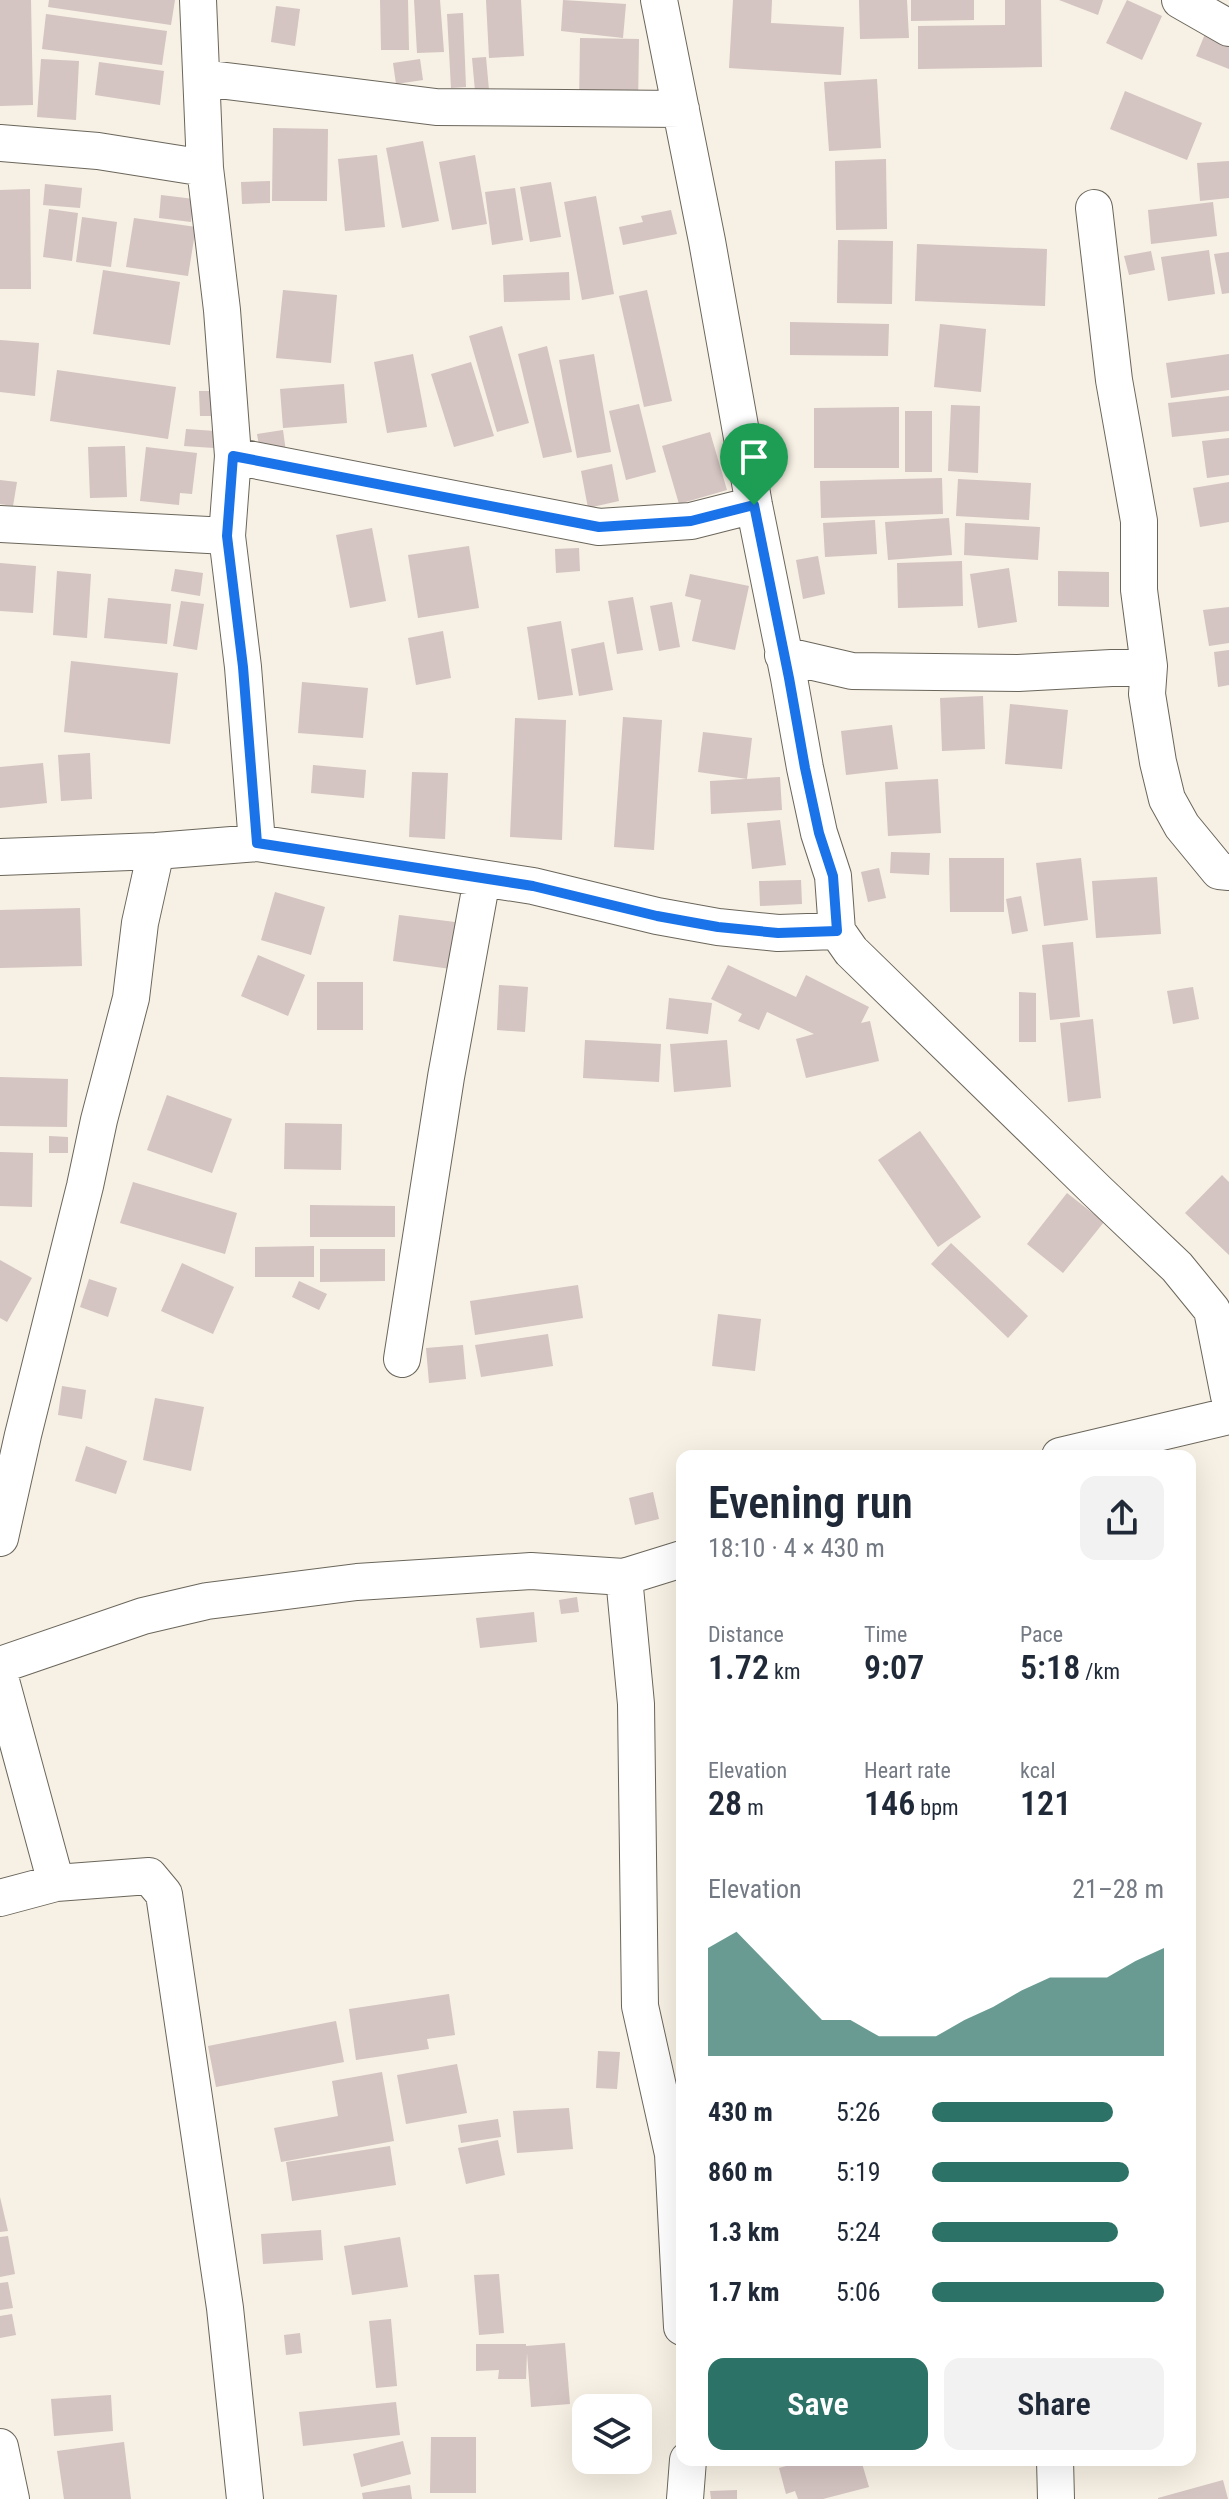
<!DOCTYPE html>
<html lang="en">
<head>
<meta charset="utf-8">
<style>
	body { margin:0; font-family:"Roboto Condensed",sans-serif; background:#f2f2f3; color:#1f2937; height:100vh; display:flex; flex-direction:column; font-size:30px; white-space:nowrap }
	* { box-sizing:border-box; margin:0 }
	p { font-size:26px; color:#747a83 }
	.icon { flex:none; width:44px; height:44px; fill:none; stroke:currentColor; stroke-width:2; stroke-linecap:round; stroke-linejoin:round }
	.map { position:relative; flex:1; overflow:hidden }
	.drawer { position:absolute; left:676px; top:1450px; width:520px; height:1016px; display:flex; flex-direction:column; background:#fff; border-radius:16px; box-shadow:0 8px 32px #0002 }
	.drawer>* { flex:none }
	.fabs { position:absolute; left:572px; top:2394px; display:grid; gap:16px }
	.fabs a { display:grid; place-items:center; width:80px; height:80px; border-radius:16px; background:#fff; box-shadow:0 8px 32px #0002; font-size:40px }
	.pin { position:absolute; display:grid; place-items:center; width:68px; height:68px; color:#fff; margin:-82px -34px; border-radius:50% 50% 50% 0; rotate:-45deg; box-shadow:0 0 8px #0007 }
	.pin .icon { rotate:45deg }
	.round { display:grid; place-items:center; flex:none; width:84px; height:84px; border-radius:16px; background:#f2f2f3 }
	.headline { display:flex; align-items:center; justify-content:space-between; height:136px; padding:0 32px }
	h1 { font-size:44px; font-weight:600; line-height:60px }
	.figures { display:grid; grid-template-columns:repeat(3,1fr); gap:12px; height:136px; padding:8px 32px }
	.figures div { display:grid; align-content:center }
	.figures b { font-size:34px; font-weight:600 }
	.figures small { font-size:22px; font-weight:400 }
	.figures p { font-size:22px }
	.chart { height:224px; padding:16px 32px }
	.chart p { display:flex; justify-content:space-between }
	.chart svg { width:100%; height:144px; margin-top:8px; fill:#2c7266; opacity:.7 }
	.action { display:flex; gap:16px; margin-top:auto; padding:16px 32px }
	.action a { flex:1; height:92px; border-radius:16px; background:#2c7266; color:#fff; font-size:32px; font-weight:600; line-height:92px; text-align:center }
	.action a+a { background:#f2f2f3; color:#1f2937 }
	ul { padding:0 32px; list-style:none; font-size:26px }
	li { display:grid; grid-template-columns:128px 96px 1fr; align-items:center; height:60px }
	li i { height:20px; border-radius:10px; background:#2c7266 }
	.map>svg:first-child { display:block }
	.building { fill:#d4c4c2 }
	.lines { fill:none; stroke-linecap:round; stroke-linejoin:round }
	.street-casing { stroke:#6b665b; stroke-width:38 }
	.street { stroke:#fff; stroke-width:36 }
	.route-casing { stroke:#fff; stroke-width:16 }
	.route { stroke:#1a73e8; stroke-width:10 }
</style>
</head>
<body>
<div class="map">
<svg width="1229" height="2499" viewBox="0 0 1229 2499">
	<rect width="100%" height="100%" fill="#f7f0e4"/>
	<path class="building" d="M 0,0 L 31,0 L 33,105 L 0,106 Z
		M 49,0 L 175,0 L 171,25 L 48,7 Z
		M 380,0 L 408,0 L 409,50 L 381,50 Z
		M 414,0 L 440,0 L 444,52 L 417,53 Z
		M 486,0 L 521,0 L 524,56 L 489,58 Z
		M 563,0 L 626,4 L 623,38 L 561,31 Z
		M 733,0 L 772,0 L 771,23 L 844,27 L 841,75 L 729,68 Z
		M 859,0 L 907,0 L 909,38 L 860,39 Z
		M 911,0 L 974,0 L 974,20 L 911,21 Z
		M 1005,0 L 1041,0 L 1042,67 L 918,69 L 918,26 L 1005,25 Z
		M 1059,0 L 1103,0 L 1098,15 Z
		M 1127,0 L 1162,16 L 1142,60 L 1106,43 Z
		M 276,6 L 300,9 L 295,46 L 271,42 Z
		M 463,13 L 466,87 L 451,88 L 447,14 Z
		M 46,14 L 167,31 L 162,65 L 42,49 Z
		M 1205,34 L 1229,44 L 1229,69 L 1196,56 Z
		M 580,38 L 639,39 L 638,107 L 579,107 Z
		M 486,57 L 489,90 L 475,91 L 472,58 Z
		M 41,59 L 79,61 L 76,120 L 37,117 Z
		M 420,59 L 423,80 L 396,84 L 393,63 Z
		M 99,62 L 164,71 L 160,105 L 95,95 Z
		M 877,79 L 881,148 L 829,151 L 824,82 Z
		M 1125,91 L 1202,123 L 1187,160 L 1110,129 Z
		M 273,128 L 328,129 L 327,201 L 272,201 Z
		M 423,141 L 439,221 L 402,228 L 386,148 Z
		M 377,155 L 385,227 L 345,231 L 338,159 Z
		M 475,155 L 487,224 L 452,230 L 439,162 Z
		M 886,159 L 887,229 L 836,230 L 835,161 Z
		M 1229,161 L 1229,198 L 1200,201 L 1197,163 Z
		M 270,181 L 270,203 L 242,204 L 241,182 Z
		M 551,182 L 561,237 L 530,242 L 520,187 Z
		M 45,184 L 82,188 L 80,208 L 43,205 Z
		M 515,188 L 523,240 L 492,245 L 485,192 Z
		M 30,189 L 31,289 L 0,289 L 0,190 Z
		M 161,195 L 194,199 L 191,222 L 159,218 Z
		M 596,196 L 614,294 L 582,300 L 564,202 Z
		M 1213,202 L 1217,236 L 1151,244 L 1148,210 Z
		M 49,209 L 78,213 L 72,261 L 43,257 Z
		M 671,210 L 677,234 L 623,245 L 619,227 L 643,222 L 641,216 Z
		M 82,217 L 117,222 L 111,267 L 76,262 Z
		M 134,218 L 196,227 L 188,276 L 126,267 Z
		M 838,240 L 893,241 L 892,304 L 837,303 Z
		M 917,244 L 1047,249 L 1045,306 L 915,301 Z
		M 1209,250 L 1215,294 L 1168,301 L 1161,257 Z
		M 1151,251 L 1155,270 L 1129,275 L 1124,256 Z
		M 1229,252 L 1229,293 L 1222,294 L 1214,254 Z
		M 103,270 L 180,282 L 170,345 L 93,334 Z
		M 569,272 L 570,300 L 504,302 L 503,275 Z
		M 283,290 L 337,295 L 331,363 L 276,358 Z
		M 647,290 L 672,401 L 644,407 L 619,296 Z
		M 790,322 L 889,324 L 888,356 L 790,355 Z
		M 940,324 L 986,329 L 981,392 L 934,387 Z
		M 502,326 L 529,423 L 497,432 L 469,336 Z
		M 0,340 L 39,343 L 35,396 L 0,392 Z
		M 547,346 L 572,452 L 543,458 L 518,354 Z
		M 413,354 L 427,427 L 387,433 L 374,362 Z
		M 594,354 L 611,452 L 577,458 L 559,360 Z
		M 1229,354 L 1229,390 L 1171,398 L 1166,363 Z
		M 471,362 L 494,436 L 454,447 L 431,374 Z
		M 57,370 L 176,387 L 168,439 L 50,421 Z
		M 344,384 L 347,423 L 283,428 L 280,389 Z
		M 199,391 L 215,391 L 215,416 L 200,416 Z
		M 1229,396 L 1229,431 L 1172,437 L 1168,403 Z
		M 639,404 L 656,472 L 626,480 L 609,411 Z
		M 951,405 L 980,406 L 978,473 L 948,471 Z
		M 899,407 L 899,468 L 814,468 L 814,408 Z
		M 905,411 L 932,411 L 932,472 L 905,472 Z
		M 186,429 L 215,431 L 214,448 L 184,446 Z
		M 283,430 L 286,452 L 261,456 L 257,434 Z
		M 710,432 L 727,490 L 679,504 L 662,446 Z
		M 1229,438 L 1229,475 L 1207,478 L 1202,441 Z
		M 125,446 L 127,497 L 90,498 L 88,447 Z
		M 146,447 L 197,453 L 192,494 L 180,493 L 179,505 L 140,501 Z
		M 612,464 L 619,501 L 588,508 L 581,471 Z
		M 942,478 L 943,514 L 821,518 L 820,481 Z
		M 958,479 L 1031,483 L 1029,520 L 956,516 Z
		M 0,480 L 17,482 L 13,506 L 0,504 Z
		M 1229,482 L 1229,522 L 1200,527 L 1193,488 Z
		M 949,518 L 952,555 L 888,560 L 885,522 Z
		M 875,520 L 877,554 L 825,557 L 823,523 Z
		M 965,523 L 1040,527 L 1038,560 L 964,555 Z
		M 372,528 L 386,601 L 350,608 L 336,535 Z
		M 469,546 L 479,608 L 418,618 L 408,555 Z
		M 579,548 L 580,571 L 556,573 L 555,549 Z
		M 818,556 L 825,594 L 803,599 L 796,560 Z
		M 962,561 L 963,606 L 898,608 L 897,563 Z
		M 0,563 L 36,566 L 33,613 L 0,611 Z
		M 1009,568 L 1017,622 L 978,628 L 970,574 Z
		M 175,569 L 203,573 L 200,596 L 171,591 Z
		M 57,571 L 91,574 L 87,638 L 53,635 Z
		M 1058,571 L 1109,572 L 1109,607 L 1058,606 Z
		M 690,574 L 749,586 L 735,650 L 692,641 L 701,600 L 685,596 Z
		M 633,597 L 643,650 L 617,654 L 608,601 Z
		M 108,598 L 171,604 L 167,644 L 104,638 Z
		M 181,601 L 204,604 L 197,650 L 173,646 Z
		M 672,602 L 680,647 L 659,651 L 650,606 Z
		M 1229,607 L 1229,643 L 1209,646 L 1203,610 Z
		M 561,621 L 573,695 L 538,700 L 527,627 Z
		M 443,631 L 451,678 L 416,685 L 408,638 Z
		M 604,642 L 613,690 L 579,696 L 571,649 Z
		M 1229,650 L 1229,685 L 1218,687 L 1214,652 Z
		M 71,661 L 178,673 L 170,744 L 64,732 Z
		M 302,682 L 368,688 L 363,738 L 298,733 Z
		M 983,696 L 985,749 L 942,751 L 940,698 Z
		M 1010,704 L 1068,710 L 1062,769 L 1005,764 Z
		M 623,717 L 662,720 L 654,850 L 614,847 Z
		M 515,718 L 566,720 L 562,840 L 510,837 Z
		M 892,725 L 898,769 L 846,775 L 841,731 Z
		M 703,732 L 752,738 L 747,779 L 698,772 Z
		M 90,753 L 92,799 L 61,801 L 58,755 Z
		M 43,763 L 47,803 L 0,808 L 0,767 Z
		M 313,765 L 366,770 L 364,798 L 311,793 Z
		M 412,772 L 448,773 L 445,839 L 409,837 Z
		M 780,777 L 782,810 L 711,814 L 710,781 Z
		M 938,779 L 941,833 L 888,836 L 885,782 Z
		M 780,820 L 786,865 L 752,869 L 747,823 Z
		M 891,852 L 930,853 L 929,875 L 890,873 Z
		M 949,858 L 1004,858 L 1004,912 L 950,912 Z
		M 1081,858 L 1088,920 L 1044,926 L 1036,863 Z
		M 879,868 L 886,898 L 868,902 L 861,872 Z
		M 1157,877 L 1161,934 L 1096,938 L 1092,881 Z
		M 801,880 L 802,904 L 760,906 L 759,881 Z
		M 275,892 L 325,907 L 311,955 L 261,940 Z
		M 1021,896 L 1028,931 L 1012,934 L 1006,899 Z
		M 80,908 L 82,966 L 0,968 L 0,910 Z
		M 399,915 L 463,923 L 458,970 L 393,961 Z
		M 1073,942 L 1080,1017 L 1050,1020 L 1042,945 Z
		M 258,955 L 305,975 L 288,1016 L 241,996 Z
		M 728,965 L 796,997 L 806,975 L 869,1007 L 861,1023 L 870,1021 L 879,1061 L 806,1078 L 796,1039 L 814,1034 L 767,1012 L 759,1030 L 738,1021 L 742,1014 L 711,999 Z
		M 317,982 L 363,982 L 363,1030 L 317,1030 Z
		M 499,985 L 528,987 L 525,1032 L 497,1030 Z
		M 1193,987 L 1199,1019 L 1173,1024 L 1167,991 Z
		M 1019,992 L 1036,993 L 1036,1042 L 1019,1042 Z
		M 669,998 L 712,1003 L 708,1034 L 666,1029 Z
		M 1093,1019 L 1101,1098 L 1068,1102 L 1060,1023 Z
		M 585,1040 L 661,1044 L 659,1082 L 583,1078 Z
		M 727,1040 L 731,1087 L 674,1092 L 670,1044 Z
		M 0,1077 L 68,1079 L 67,1127 L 0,1126 Z
		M 167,1095 L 232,1119 L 212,1173 L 147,1150 Z
		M 285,1123 L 342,1124 L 341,1170 L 284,1169 Z
		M 920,1131 L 981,1217 L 938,1247 L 878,1160 Z
		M 49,1136 L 68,1137 L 68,1153 L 49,1153 Z
		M 0,1152 L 33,1153 L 32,1207 L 0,1206 Z
		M 1222,1175 L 1229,1182 L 1229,1255 L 1185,1213 Z
		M 133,1182 L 237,1213 L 225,1254 L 120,1223 Z
		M 1067,1193 L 1104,1222 L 1063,1273 L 1027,1244 Z
		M 310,1205 L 395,1206 L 395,1237 L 310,1237 Z
		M 951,1243 L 1028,1316 L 1008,1338 L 931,1264 Z
		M 314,1246 L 314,1277 L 255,1277 L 255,1247 Z
		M 320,1249 L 385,1249 L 385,1281 L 320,1282 Z
		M 0,1260 L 32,1278 L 7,1322 L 0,1318 Z
		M 182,1263 L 234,1287 L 213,1334 L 161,1311 Z
		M 89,1279 L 117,1288 L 108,1317 L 80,1307 Z
		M 299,1281 L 327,1294 L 319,1310 L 292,1297 Z
		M 578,1285 L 583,1318 L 475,1335 L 470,1301 Z
		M 718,1314 L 761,1319 L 755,1371 L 712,1366 Z
		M 548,1334 L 553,1366 L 481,1377 L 475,1345 Z
		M 463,1345 L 466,1379 L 429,1383 L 426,1348 Z
		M 62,1386 L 86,1390 L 82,1419 L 58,1415 Z
		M 155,1398 L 204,1407 L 191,1471 L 143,1460 Z
		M 86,1446 L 127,1461 L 116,1494 L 75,1481 Z
		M 653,1492 L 659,1519 L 635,1525 L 629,1498 Z
		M 577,1597 L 579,1612 L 561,1614 L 559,1600 Z
		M 534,1612 L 537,1642 L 480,1648 L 476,1618 Z
		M 449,1994 L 455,2035 L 427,2039 L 429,2049 L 356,2060 L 349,2009 Z
		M 336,2021 L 344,2062 L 216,2087 L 208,2046 Z
		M 598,2051 L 620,2052 L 617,2089 L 596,2088 Z
		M 457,2064 L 467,2113 L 406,2124 L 397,2075 Z
		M 382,2072 L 394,2141 L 281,2162 L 274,2128 L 338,2116 L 332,2081 Z
		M 569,2108 L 573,2149 L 517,2153 L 513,2111 Z
		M 498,2119 L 501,2137 L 461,2143 L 458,2125 Z
		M 498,2140 L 505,2175 L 466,2184 L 458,2148 Z
		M 390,2146 L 396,2185 L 292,2201 L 286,2162 Z
		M 0,2197 L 8,2231 L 0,2232 Z
		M 321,2230 L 323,2260 L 263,2264 L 261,2234 Z
		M 8,2236 L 15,2274 L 0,2277 L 0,2237 Z
		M 400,2237 L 408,2287 L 352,2295 L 344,2246 Z
		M 499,2274 L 504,2333 L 479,2335 L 474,2275 Z
		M 8,2282 L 13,2308 L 0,2310 L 0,2283 Z
		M 12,2314 L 16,2335 L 0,2338 L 0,2316 Z
		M 391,2319 L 397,2386 L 376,2388 L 369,2321 Z
		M 300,2333 L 302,2353 L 286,2355 L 284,2335 Z
		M 565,2343 L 570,2404 L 531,2407 L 527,2353 L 526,2379 L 498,2379 L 499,2370 L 476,2371 L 476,2344 L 526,2344 L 526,2346 Z
		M 111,2395 L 113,2431 L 54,2436 L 51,2399 Z
		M 396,2402 L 400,2435 L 303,2446 L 299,2412 Z
		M 431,2437 L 476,2437 L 476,2493 L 430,2493 Z
		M 403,2441 L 411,2474 L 361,2487 L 353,2454 Z
		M 124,2442 L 131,2499 L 64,2499 L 57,2451 Z
		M 807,2460 L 861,2460 L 869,2487 L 823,2499 L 798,2499 L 795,2491 L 786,2494 L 779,2468 Z
		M 1223,2480 L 1228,2499 L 1158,2499 L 1158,2498 Z
		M 410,2485 L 412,2499 L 363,2499 L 362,2493 Z
		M 737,2490 L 737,2499 L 711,2499 L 710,2491 Z"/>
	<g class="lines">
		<defs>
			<path id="street" d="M 198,0 L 205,168 L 222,310 L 233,456 L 227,536 L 243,667 L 257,843
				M 659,0 L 707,241 L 754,505 L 789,678 L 805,768 L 819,833 L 833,876 L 837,931 L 851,951 L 1096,1190 L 1177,1267 L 1212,1310 L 1229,1396
				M 1180,0 L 1229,28
				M 202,78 L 436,107 L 681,109
				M 0,143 L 98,151 L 205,168
				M 1094,208 L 1114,380 L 1139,521 L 1139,590 L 1149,666 L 1147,694 L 1158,762 L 1167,799 L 1182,826 L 1219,871 L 1229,872
				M 233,456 L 599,527 L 691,521 L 754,505
				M 0,524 L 227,536
				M 783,655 L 852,671 L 1018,673 L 1149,666
				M 0,857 L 156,851 L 257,843 L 533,886 L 657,916 L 718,927 L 778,933 L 837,931
				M 402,1359 L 446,1077 L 482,879
				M 1060,1456 L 1229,1416
				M 0,1538 L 23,1435 L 85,1186 L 99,1120 L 131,998 L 140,923 L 156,851
				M 624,1577 L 636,1704 L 640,2006 L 673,2154 L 682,2327
				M 0,1665 L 143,1616 L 207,1601 L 357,1582 L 531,1571 L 624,1577 L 682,1559
				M 0,1677 L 56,1883
				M 0,1898 L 56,1883 L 149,1876 L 164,1894 L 225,2308 L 245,2499
				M 0,2447 L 11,2499
				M 1055,2460 L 1056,2499
				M 685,2499 L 688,2460"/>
		</defs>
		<use href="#street" class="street-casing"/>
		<use href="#street" class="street"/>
	</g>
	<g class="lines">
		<defs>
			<path id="route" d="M 233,456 L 599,527 L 691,521 L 754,505 L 789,678 L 805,768 L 819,833 L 833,876 L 837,931 L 778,933 L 718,927 L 657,916 L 533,886 L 257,843 L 243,667 L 227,536 Z"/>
		</defs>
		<use href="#route" class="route-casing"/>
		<use href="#route" class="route"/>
	</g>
</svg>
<div class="fabs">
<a><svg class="icon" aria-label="layers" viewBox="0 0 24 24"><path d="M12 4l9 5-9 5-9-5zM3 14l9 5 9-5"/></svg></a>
</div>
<div class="pin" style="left:754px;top:505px;background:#1e9e55"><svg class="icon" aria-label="arrive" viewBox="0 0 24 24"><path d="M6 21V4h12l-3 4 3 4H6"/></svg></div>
<section class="drawer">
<div class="headline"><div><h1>Evening run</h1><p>18:10 · 4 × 430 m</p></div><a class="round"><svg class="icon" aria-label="share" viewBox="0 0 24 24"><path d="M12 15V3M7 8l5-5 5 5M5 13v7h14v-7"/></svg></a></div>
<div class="figures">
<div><p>Distance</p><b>1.72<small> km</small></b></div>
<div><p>Time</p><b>9:07</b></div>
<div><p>Pace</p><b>5:18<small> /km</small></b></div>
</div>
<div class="figures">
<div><p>Elevation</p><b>28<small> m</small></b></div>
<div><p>Heart rate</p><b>146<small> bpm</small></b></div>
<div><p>kcal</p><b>121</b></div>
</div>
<div class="chart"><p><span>Elevation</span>21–28 m</p>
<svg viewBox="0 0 160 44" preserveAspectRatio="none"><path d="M0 44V11L10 6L20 15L30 24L40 33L50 33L60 38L70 38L80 38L90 33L100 29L110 24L120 20L130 20L140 20L150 15L160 11V44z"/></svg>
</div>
<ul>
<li><b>430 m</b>5:26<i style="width:78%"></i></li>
<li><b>860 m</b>5:19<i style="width:85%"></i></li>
<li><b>1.3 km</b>5:24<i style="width:80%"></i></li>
<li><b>1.7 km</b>5:06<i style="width:100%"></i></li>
</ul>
<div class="action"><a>Save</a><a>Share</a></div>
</section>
</div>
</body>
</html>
